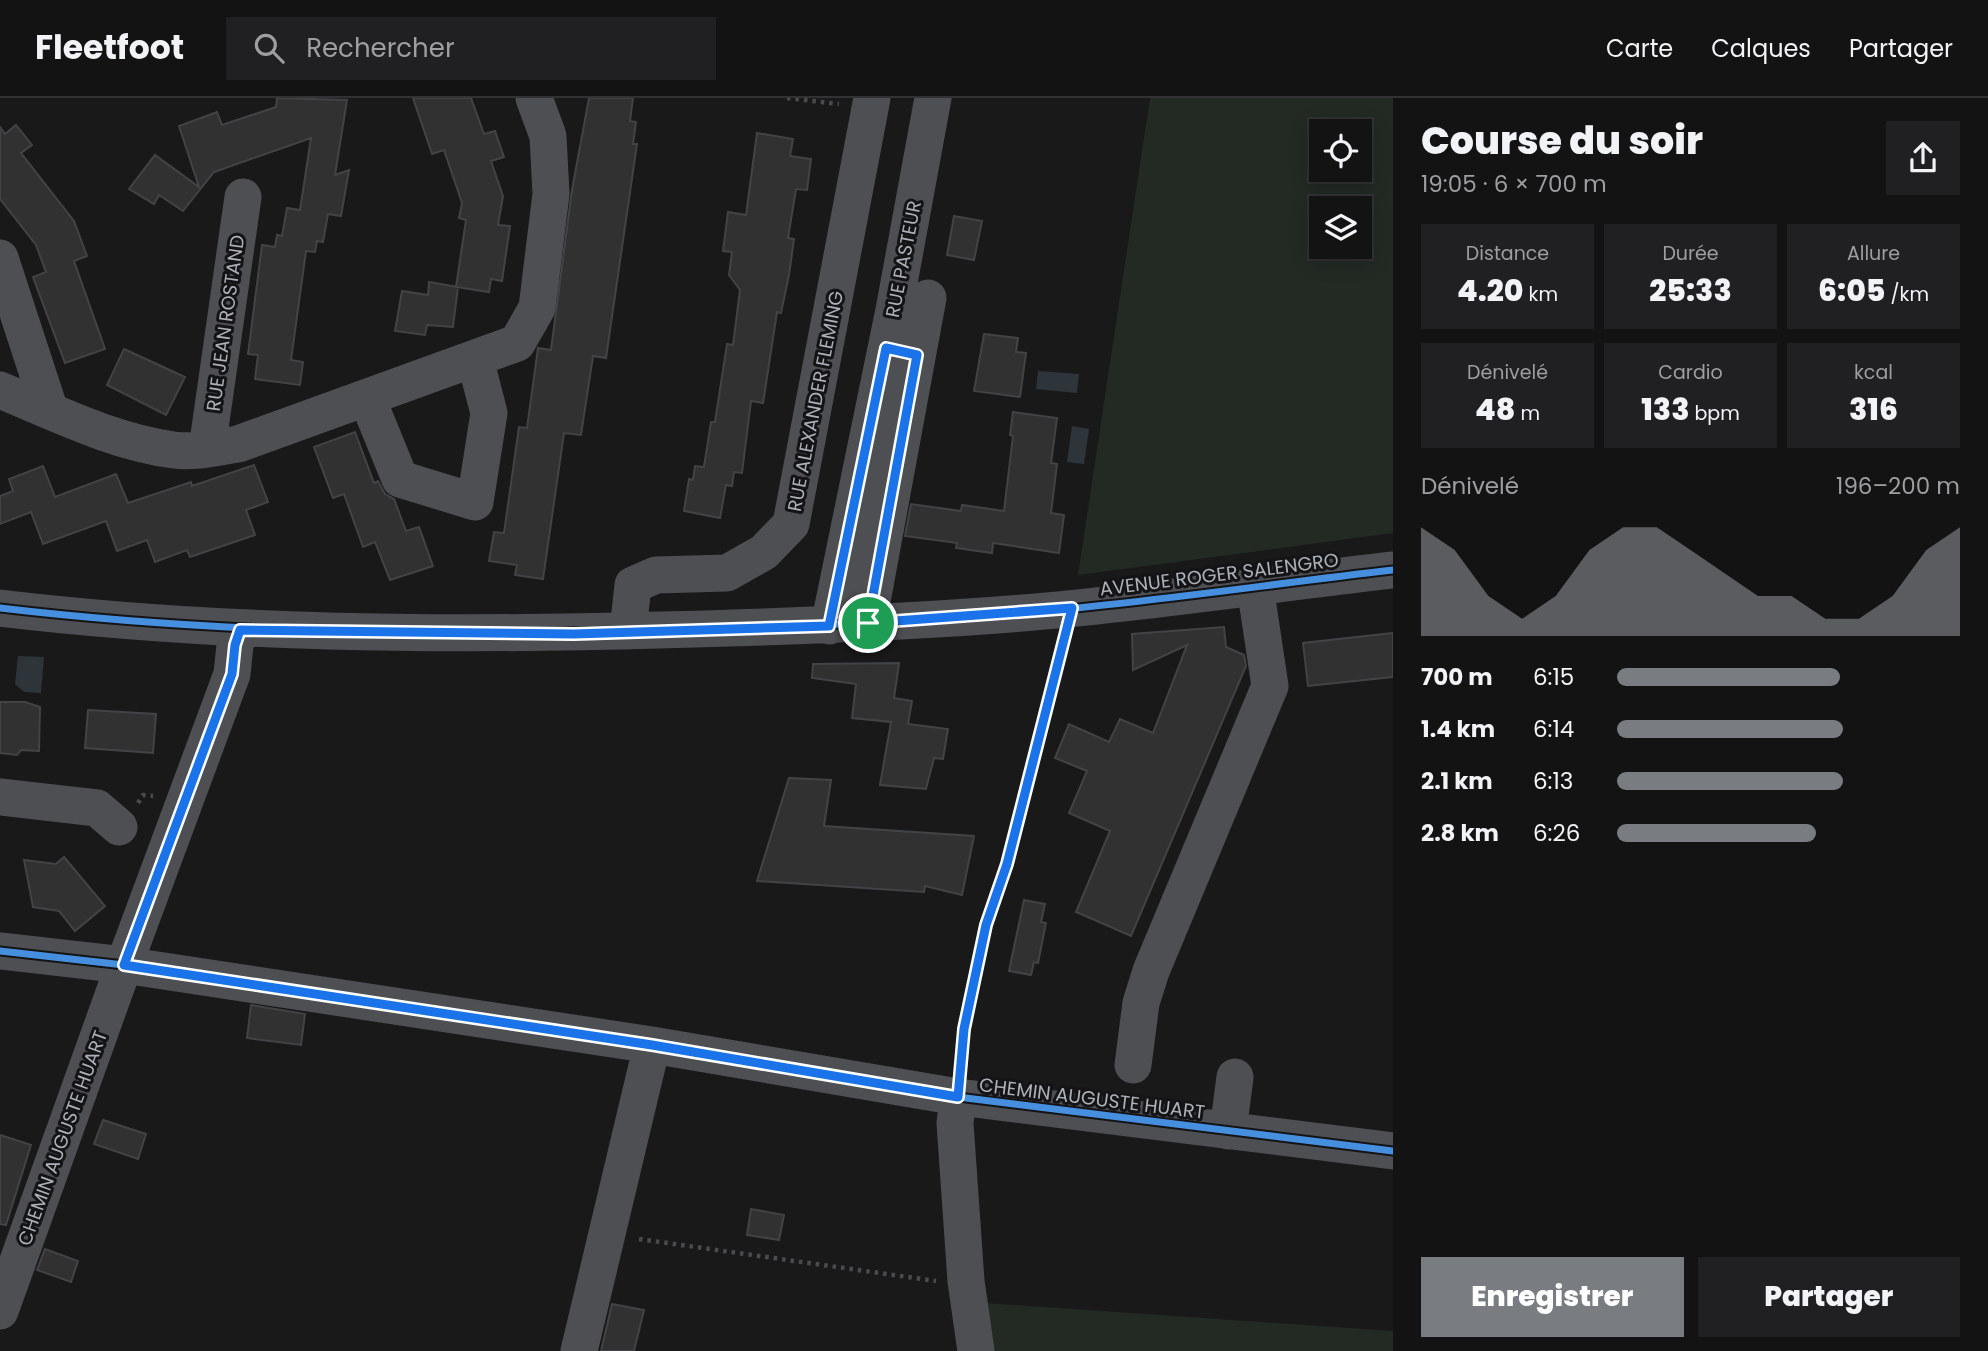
<!DOCTYPE html>
<html lang="fr">
<head>
<meta charset="utf-8">
<style>
	body { margin:0; font-family:Poppins,sans-serif; background:#202022; color:#f1f3f6; height:100vh; display:flex; flex-direction:column; font-size:26px; white-space:nowrap }
	* { box-sizing:border-box; margin:0 }
	p { font-size:23px; color:#9d9ea0 }
	.icon { flex:none; width:38px; height:38px; fill:none; stroke:currentColor; stroke-width:2; stroke-linecap:round; stroke-linejoin:round }
	.map { position:relative; flex:1; overflow:hidden }
	.side { display:flex; flex-direction:column; background:#131314; width:595px }
	.side>* { flex:none }
	.controls { position:absolute; left:1309px; top:21px; display:grid; gap:14px }
	.controls a { display:grid; place-items:center; width:63px; height:63px; border-radius:0px; background:#131314; box-shadow:0 4px 18px #0003,0 0 0 2px #323234; font-size:35px }
	.pin { position:absolute; display:grid; place-items:center; width:60px; height:60px; color:#fff; margin:-30px; border:4px solid #fff; border-radius:50%; box-shadow:0 2px 7px #0007 }
	.round { display:grid; place-items:center; flex:none; width:74px; height:74px; border-radius:0px; background:#202022 }
	.head { display:flex; align-items:center; justify-content:space-between; height:119px; padding:0 28px }
	h1 { font-size:38px; font-weight:800; line-height:52px }
	.metrics { display:grid; grid-template-columns:repeat(3,1fr); gap:10px; height:119px; padding:7px 28px }
	.metrics div { display:grid; align-content:center; border-radius:0px; background:#202022; text-align:center }
	.metrics b { font-size:30px; font-weight:800 }
	.metrics small { font-size:19px; font-weight:400 }
	.metrics p { font-size:19px }
	.chart { height:196px; padding:14px 28px }
	.chart p { display:flex; justify-content:space-between }
	.chart svg { width:100%; height:126px; margin-top:7px; fill:#797c81; opacity:.7 }
	.cta { display:flex; gap:14px; margin-top:auto; padding:14px 28px }
	.cta a { flex:1; height:80px; border-radius:0px; background:#797c81; color:#fff; font-size:28px; font-weight:800; line-height:80px; text-align:center }
	.cta a+a { background:#202022; color:#f1f3f6 }
	ul { padding:0 28px; list-style:none; font-size:23px }
	li { display:grid; grid-template-columns:112px 84px 1fr; align-items:center; height:52px }
	li i { height:18px; border-radius:9px; background:#797c81 }
	header { display:flex; align-items:center; gap:42px; box-sizing:border-box; height:98px; padding:0 35px; background:#131314; border-bottom:2px solid #323234 }
	header strong { font-size:33px }
	nav { display:flex; gap:38px; margin-inline-start:auto; font-size:24px }
	.search { width:490px; height:63px; background:#202022; display:flex; align-items:center; gap:18px; box-sizing:border-box; padding:0 24px; border-radius:0px; color:#9d9ea0; font-size:26px }
	main { display:flex; flex:1; min-height:0 }
	.map>svg:first-child { display:block }
	.green { fill:#232a24; fill-rule:evenodd }
	.water { fill:#2d353b }
	.building { fill:#313132; stroke:#424346; stroke-width:2 }
	.lines { fill:none; stroke-linecap:round; stroke-linejoin:round }
	.path { stroke:#494b4d; stroke-width:4.5; stroke-dasharray:3.5 5; stroke-linecap:butt }
	.minor { stroke:#4e4f52; stroke-width:37 }
	.cycleway-casing { stroke:#141416; stroke-width:11 }
	.cycleway { stroke:#468fdf; stroke-width:7 }
	.route-casing { stroke:#fff; stroke-width:14 }
	.route { stroke:#1a73e8; stroke-width:9 }
	.labels { text-anchor:middle; stroke-width:6; stroke-linejoin:round; paint-order:stroke }
	.street-label { font-size:19px; fill:#acb1b9; stroke:#141416 }
</style>
</head>
<body>
<header>
<strong>Fleetfoot</strong>
<div class="search"><svg class="icon" aria-label="search" viewBox="0 0 24 24"><circle cx="10" cy="10" r="6"/><path d="M15 15l6 6"/></svg>Rechercher</div>
<nav><a>Carte</a><a>Calques</a><a>Partager</a></nav>
</header>
<main>
<div class="map">
<svg width="1393" height="1253" viewBox="0 0 1393 1253">
	<rect width="100%" height="100%" fill="#19191a"/>
	<path class="green" d="M 1150,0 L 1393,0 L 1393,435 L 1078,477 ZM 1321,33 L 1360,33 L 1360,72 L 1321,72 ZM 1321,110 L 1360,110 L 1360,149 L 1321,149 Z
		M 986,1205 L 1393,1233 L 1393,1253 L 993,1253 Z"/>
	<path class="water" d="M 1038,273 L 1079,276 L 1077,295 L 1036,291 Z
		M 1072,328 L 1089,331 L 1084,366 L 1067,364 Z
		M 18,558 L 44,559 L 41,595 L 24,594 L 15,586 Z"/>
	<path class="building" d="M 277,0 L 347,2 L 335,77 L 349,72 L 341,118 L 328,116 L 323,144 L 317,143 L 315,154 L 306,153 L 291,262 L 303,264 L 300,287 L 255,281 L 258,257 L 248,256 L 262,147 L 275,149 L 277,137 L 282,138 L 287,110 L 300,112 L 311,40 L 214,74 L 183,113 L 159,97 L 154,106 L 129,91 L 155,57 L 199,89 L 179,28 L 217,14 L 222,27 L 276,9 Z
		M 413,0 L 471,0 L 484,36 L 495,33 L 504,59 L 491,63 L 503,98 L 498,127 L 510,128 L 502,183 L 491,181 L 489,194 L 456,189 L 466,122 L 459,120 L 462,105 L 444,52 L 432,56 Z
		M 589,0 L 633,0 L 630,23 L 636,24 L 633,46 L 637,46 L 606,260 L 593,258 L 581,337 L 564,335 L 543,481 L 515,477 L 517,467 L 489,463 L 494,434 L 504,435 L 519,329 L 527,330 L 538,250 L 551,252 L 572,92 Z
		M 16,27 L 32,47 L 21,55 L 74,123 L 87,158 L 74,163 L 105,251 L 65,265 L 33,179 L 46,174 L 36,147 L 0,101 L 0,29 L 5,36 Z
		M 757,35 L 793,41 L 790,58 L 811,61 L 807,92 L 796,91 L 788,140 L 794,141 L 789,177 L 781,215 L 777,214 L 763,305 L 751,303 L 742,375 L 734,374 L 732,388 L 726,387 L 720,420 L 684,413 L 689,381 L 693,382 L 695,368 L 704,369 L 711,324 L 715,324 L 727,246 L 733,247 L 740,192 L 729,177 L 732,154 L 723,153 L 728,114 L 746,117 Z
		M 954,118 L 982,123 L 974,162 L 947,157 Z
		M 429,184 L 458,189 L 453,229 L 427,227 L 425,237 L 395,233 L 402,193 L 428,197 Z
		M 984,236 L 1018,240 L 1016,254 L 1026,255 L 1020,299 L 974,293 Z
		M 124,251 L 185,279 L 166,317 L 107,287 Z
		M 1013,314 L 1057,320 L 1051,365 L 1057,366 L 1051,415 L 1064,417 L 1059,455 L 993,445 L 992,455 L 956,450 L 957,445 L 905,438 L 911,406 L 961,413 L 962,407 L 1004,413 L 1013,338 L 1010,337 Z
		M 355,334 L 374,385 L 378,383 L 385,396 L 394,401 L 406,433 L 419,429 L 433,468 L 390,482 L 375,444 L 363,449 L 344,396 L 333,400 L 314,349 Z
		M 254,367 L 268,404 L 246,412 L 255,437 L 190,459 L 187,452 L 155,464 L 147,442 L 117,453 L 106,423 L 43,446 L 31,414 L 0,426 L 0,398 L 13,393 L 9,381 L 43,368 L 55,399 L 116,376 L 128,405 L 191,384 L 192,388 Z
		M 1224,529 L 1226,549 L 1244,557 L 1246,568 L 1131,838 L 1076,814 L 1110,733 L 1069,715 L 1087,673 L 1055,660 L 1069,626 L 1109,644 L 1120,621 L 1153,635 L 1187,547 L 1133,572 L 1132,536 Z
		M 1393,535 L 1393,579 L 1308,588 L 1303,545 Z
		M 899,565 L 894,600 L 912,603 L 908,626 L 948,631 L 943,661 L 934,660 L 926,691 L 880,687 L 891,624 L 852,620 L 856,586 L 812,580 L 813,566 Z
		M 0,604 L 25,604 L 40,609 L 39,653 L 21,652 L 17,657 L 0,655 Z
		M 88,612 L 156,616 L 153,655 L 85,650 Z
		M 789,680 L 831,682 L 824,728 L 974,738 L 962,797 L 925,788 L 924,794 L 757,783 Z
		M 64,759 L 105,808 L 75,833 L 59,813 L 33,809 L 24,762 L 56,766 Z
		M 1024,802 L 1045,806 L 1041,824 L 1046,825 L 1038,865 L 1034,864 L 1031,877 L 1009,873 Z
		M 251,907 L 305,916 L 301,947 L 247,940 Z
		M 103,1022 L 146,1036 L 138,1061 L 94,1046 Z
		M 0,1037 L 31,1047 L 6,1127 L 0,1126 Z
		M 751,1111 L 784,1117 L 779,1142 L 747,1137 Z
		M 45,1151 L 78,1163 L 71,1184 L 37,1172 Z
		M 612,1206 L 644,1212 L 634,1253 L 601,1253 Z"/>
	<g class="lines">
		<path class="path" d="M 787,0 L 839,6
			M 138,705 L 143,697 L 153,698
			M 961,967 L 964,931 L 986,827 L 1007,766 L 1063,544
			M 639,1141 L 936,1183"/>
		<path class="minor" d="M 0,160 L 50,313
			M 0,292 C 56,315 113,344 174,352 C 195,355 218,349 238,346 L 517,245 L 537,210 L 551,96 L 548,38 L 534,0
			M 367,300 L 400,381 L 475,404 L 489,315 L 475,261
			M 207,351 L 243,99
			M 0,510 C 219,536 439,538 659,532 C 781,529 902,525 1023,515 C 1147,505 1270,486 1393,472
			M 868,525 L 928,200
			M 829,528 L 894,212 L 933,0
			M 628,533 L 633,487 L 656,477 L 727,475 L 764,454 L 791,426 L 872,0
			M 0,699 L 97,710 L 119,729
			M 0,853 L 124,867 L 652,947 L 958,999 L 1393,1053
			M 1133,967 L 1141,905 L 1151,873 L 1270,588 L 1255,488
			M 958,999 L 955,1025 L 966,1183 L 976,1253
			M 1228,1033 L 1235,979
			M 0,1213 L 124,867 L 232,576 L 235,547 L 240,532
			M 579,1253 L 652,947"/>
		<defs>
			<path id="cycleway" d="M 0,510 C 219,536 439,538 659,532 C 781,529 902,525 1023,515 C 1147,505 1270,486 1393,472
				M 0,853 L 124,867 L 652,947 L 958,999 L 1393,1053"/>
		</defs>
		<use href="#cycleway" class="cycleway-casing"/>
		<use href="#cycleway" class="cycleway"/>
	</g>
	<g class="lines">
		<defs>
			<path id="route" d="M 886,250 L 917,257 L 868,525 L 1072,510 L 1007,766 L 986,827 L 964,931 L 958,999 L 652,947 L 124,867 L 232,576 L 235,547 L 240,532 L 574,536 L 829,528 Z"/>
		</defs>
		<use href="#route" class="route-casing"/>
		<use href="#route" class="route"/>
	</g>
	<g class="labels">
		<g class="street-label">
			<text transform="translate(903 161) rotate(-79)" y="7">RUE PASTEUR</text>
			<text transform="translate(225 225) rotate(-82)" y="7">RUE JEAN ROSTAND</text>
			<text transform="translate(815 303) rotate(-79)" y="7">RUE ALEXANDER FLEMING</text>
			<text transform="translate(1219 476) rotate(-7)" y="7">AVENUE ROGER SALENGRO</text>
			<text transform="translate(1092 1000) rotate(7)" y="7">CHEMIN AUGUSTE HUART</text>
			<text transform="translate(62 1040) rotate(-70)" y="7">CHEMIN AUGUSTE HUART</text>
		</g>
	</g>
</svg>
<div class="controls">
<a><svg class="icon" aria-label="locate" viewBox="0 0 24 24"><circle cx="12" cy="12" r="6"/><path d="M12 2v4M12 18v4M2 12h4M18 12h4"/></svg></a>
<a><svg class="icon" aria-label="layers" viewBox="0 0 24 24"><path d="M12 4l9 5-9 5-9-5zM3 14l9 5 9-5"/></svg></a>
</div>
<div class="pin" style="left:868px;top:525px;background:#1e9e55"><svg class="icon" aria-label="arrive" viewBox="0 0 24 24"><path d="M6 21V4h12l-3 4 3 4H6"/></svg></div>
</div>
<section class="side">
<div class="head"><div><h1>Course du soir</h1><p>19:05 · 6 × 700 m</p></div><a class="round"><svg class="icon" aria-label="share" viewBox="0 0 24 24"><path d="M12 15V3M7 8l5-5 5 5M5 13v7h14v-7"/></svg></a></div>
<div class="metrics">
<div><p>Distance</p><b>4.20<small> km</small></b></div>
<div><p>Durée</p><b>25:33</b></div>
<div><p>Allure</p><b>6:05<small> /km</small></b></div>
</div>
<div class="metrics">
<div><p>Dénivelé</p><b>48<small> m</small></b></div>
<div><p>Cardio</p><b>133<small> bpm</small></b></div>
<div><p>kcal</p><b>316</b></div>
</div>
<div class="chart"><p><span>Dénivelé</span>196–200 m</p>
<svg viewBox="0 0 160 44" preserveAspectRatio="none"><path d="M0 44V6L10 14L20 30L30 38L40 30L50 14L60 6L70 6L80 14L90 22L100 30L110 30L120 38L130 38L140 30L150 14L160 6V44z"/></svg>
</div>
<ul>
<li><b>700 m</b>6:15<i style="width:65%"></i></li>
<li><b>1.4 km</b>6:14<i style="width:66%"></i></li>
<li><b>2.1 km</b>6:13<i style="width:66%"></i></li>
<li><b>2.8 km</b>6:26<i style="width:58%"></i></li>
</ul>
<div class="cta"><a>Enregistrer</a><a>Partager</a></div>
</section>
</main>
</body>
</html>
